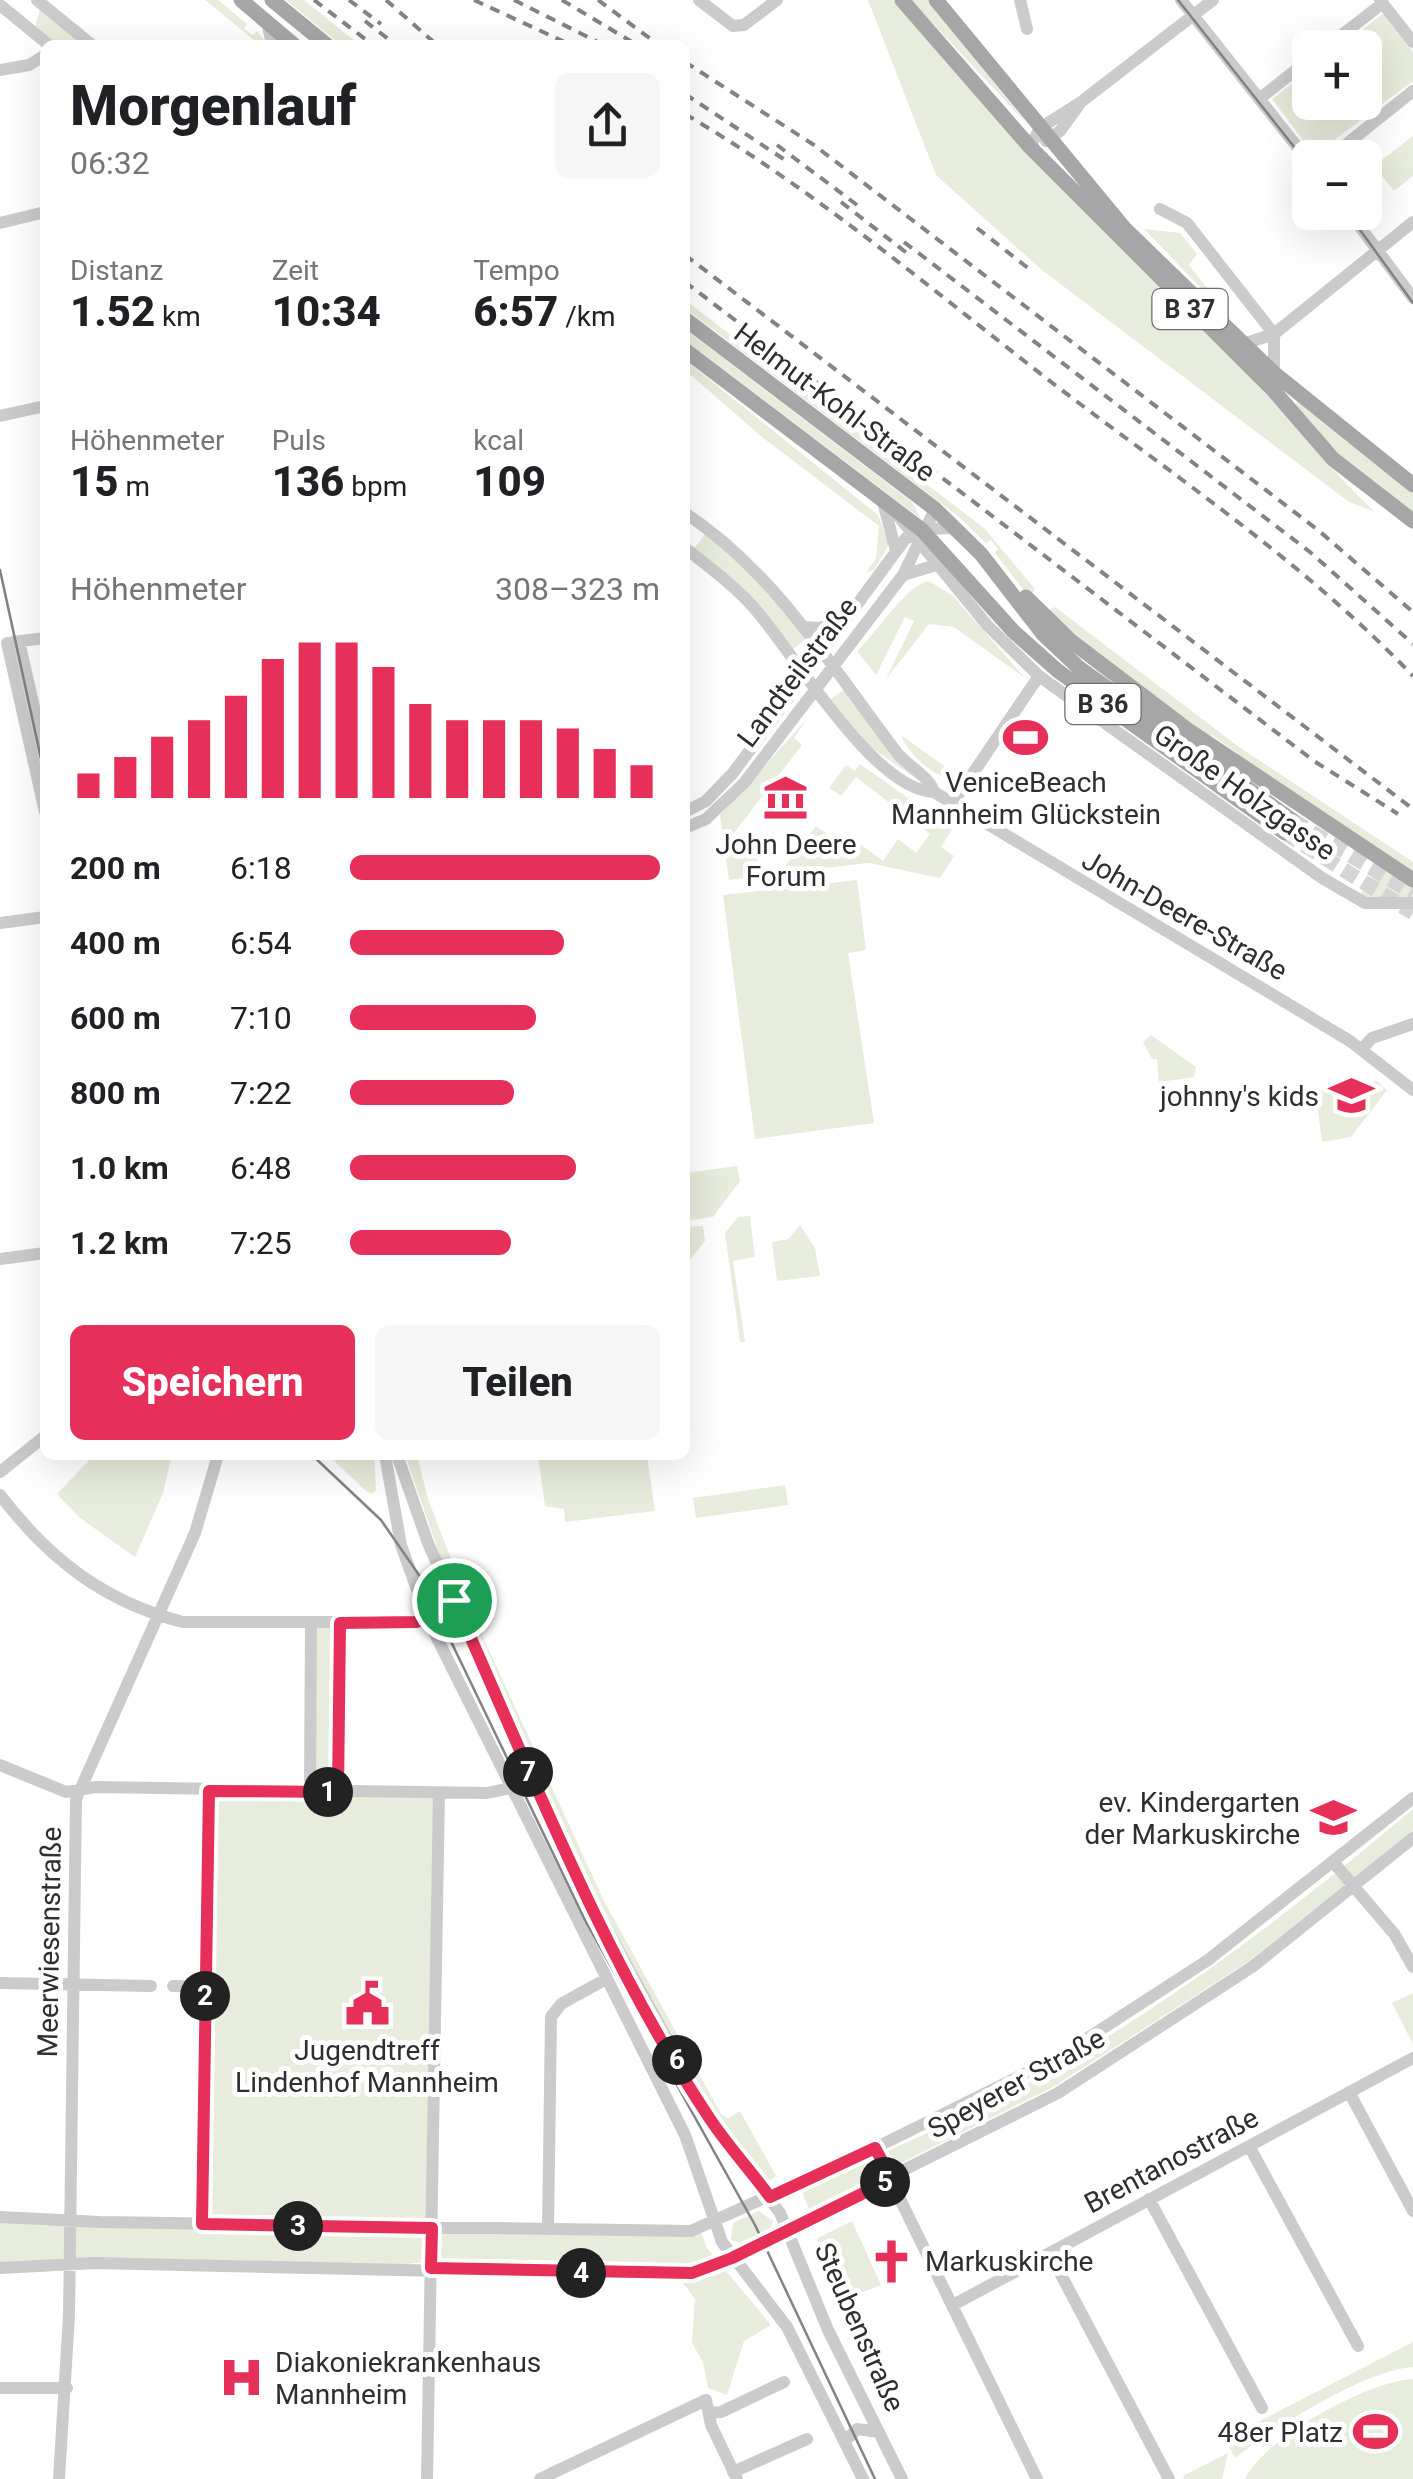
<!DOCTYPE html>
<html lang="de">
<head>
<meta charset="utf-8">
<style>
	body { margin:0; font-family:Roboto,sans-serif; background:#f6f6f6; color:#202124; height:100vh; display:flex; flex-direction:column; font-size:38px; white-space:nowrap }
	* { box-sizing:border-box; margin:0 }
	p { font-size:32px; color:#757577 }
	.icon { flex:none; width:55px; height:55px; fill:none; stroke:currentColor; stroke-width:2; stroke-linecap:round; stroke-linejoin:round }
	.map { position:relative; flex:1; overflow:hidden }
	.panel { position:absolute; left:40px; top:40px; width:650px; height:1420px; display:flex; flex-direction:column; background:#fff; border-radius:15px; box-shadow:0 10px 40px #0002 }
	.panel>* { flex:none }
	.controls { position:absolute; left:1292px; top:30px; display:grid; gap:20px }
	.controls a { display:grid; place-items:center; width:90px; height:90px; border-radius:15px; background:#fff; box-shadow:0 10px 40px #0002; font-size:50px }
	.pin { position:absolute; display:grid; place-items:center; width:85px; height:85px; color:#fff; margin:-42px; border:5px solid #fff; border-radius:50%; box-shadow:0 2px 10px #0007 }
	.km { position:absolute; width:50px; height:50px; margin:-25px; border-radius:50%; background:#222; color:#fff; font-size:28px; line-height:50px; text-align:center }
	.round { display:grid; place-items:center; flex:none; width:105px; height:105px; border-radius:15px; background:#f6f6f6 }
	.summary { display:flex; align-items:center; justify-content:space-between; height:170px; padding:0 30px }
	h1 { font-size:55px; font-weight:800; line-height:75px }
	.stats { display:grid; grid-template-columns:repeat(3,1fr); gap:15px; height:170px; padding:10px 30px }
	.stats div { display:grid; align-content:center }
	.stats b { font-size:42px; font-weight:800 }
	.stats small { font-size:28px; font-weight:400 }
	.stats p { font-size:28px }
	.chart { height:280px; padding:20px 30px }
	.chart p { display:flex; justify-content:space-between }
	.chart svg { width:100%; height:180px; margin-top:10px; stroke:#e63059; stroke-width:6 }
	.button { display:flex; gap:20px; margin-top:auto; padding:20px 30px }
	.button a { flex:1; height:115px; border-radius:15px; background:#e63059; color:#fff; font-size:40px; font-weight:800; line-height:115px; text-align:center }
	.button a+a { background:#f6f6f6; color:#202124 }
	ul { padding:0 30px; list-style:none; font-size:32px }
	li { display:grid; grid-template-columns:160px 120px 1fr; align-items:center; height:75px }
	li i { height:25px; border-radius:12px; background:#e63059 }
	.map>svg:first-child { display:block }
	.green { fill:#e7ecdc }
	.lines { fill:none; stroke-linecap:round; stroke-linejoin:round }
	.major-tunnel { stroke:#d5d5d5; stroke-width:15; stroke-dasharray:15 8; stroke-linecap:butt }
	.minor { stroke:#cbcbcb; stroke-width:12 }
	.major { stroke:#a6a6a6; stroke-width:15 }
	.tram { stroke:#838383; stroke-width:2.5 }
	.rail { stroke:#838383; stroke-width:4; stroke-dasharray:10 8; stroke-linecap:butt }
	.route-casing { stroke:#fff; stroke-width:20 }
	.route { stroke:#e63059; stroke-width:12 }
	.labels { text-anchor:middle; stroke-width:10; stroke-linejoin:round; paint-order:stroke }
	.shield { fill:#fff; stroke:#6d6d6d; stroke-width:2.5 }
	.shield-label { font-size:25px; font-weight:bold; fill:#2e2e2e }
	.street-label { font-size:28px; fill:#2e2e2e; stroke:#fff }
	.poi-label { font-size:28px; fill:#2e2e2e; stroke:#fff }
</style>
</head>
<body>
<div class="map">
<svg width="1413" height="2479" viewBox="0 0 1413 2479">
	<rect width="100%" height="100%" fill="#fff"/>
	<path class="green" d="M 205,0 L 218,0 L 247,24 L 244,29 L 253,35 L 257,31 L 268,45 L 260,45 Z
		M 286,0 L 304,0 L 360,45 L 341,45 Z
		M 868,0 L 894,0 C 1009,137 1138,259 1261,389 C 1300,430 1334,474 1375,512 L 1349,502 L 1042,270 L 936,175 Z
		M 911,0 L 927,0 L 1029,126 Z
		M 40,8 L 86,45 L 56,45 L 35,28 Z
		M 1384,13 L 1413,52 L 1413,81 L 1314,155 L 1272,99 L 1310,70 L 1310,102 L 1365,102 L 1365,48 L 1339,47 Z
		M 1413,136 L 1413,176 L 1394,191 L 1374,166 Z
		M 1144,229 L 1180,233 L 1197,254 L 1189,265 L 1232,320 Z
		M 685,300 L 984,528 L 1035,589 L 1030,598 L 995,553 L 998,549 L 991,540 L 986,543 L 959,517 L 685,308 Z
		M 685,329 L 912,502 L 921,519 L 685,340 Z
		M 685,360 L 878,515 L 889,544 L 874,570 L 866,572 L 876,559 L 879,526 L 762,437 L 685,370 Z
		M 1298,401 L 1413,493 L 1413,513 L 1350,466 L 1294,405 Z
		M 705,534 L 738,559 L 807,638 L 792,650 L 693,550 Z
		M 929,581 L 953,596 L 1025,678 L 954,627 L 929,624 L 886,679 L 914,621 L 905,617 L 876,675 L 857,651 C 876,634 907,584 929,581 Z
		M 1055,607 L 1239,747 L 1413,862 L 1413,874 L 1235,757 L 1237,753 L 1212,735 L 1209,738 L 1046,612 Z
		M 845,689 L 928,787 L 865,743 L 829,700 Z
		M 807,719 L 794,738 L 802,745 L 730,838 L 769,869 L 764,875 L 729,880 L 720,815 Z
		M 901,735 L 958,776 C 939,785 907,752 901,735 Z
		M 860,764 L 952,829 L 941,847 L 954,856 L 940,878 L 869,863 L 780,873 L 816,826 L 843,846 L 851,837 L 883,861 L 898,839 L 916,853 L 930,834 L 856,777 L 841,796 L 829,788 L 846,765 L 855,771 Z
		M 1379,865 L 1413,886 L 1413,899 L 1377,901 L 1360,895 Z
		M 857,880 L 866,950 L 848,953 L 874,1123 L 755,1139 L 723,895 Z
		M 1151,1035 L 1196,1067 L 1194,1077 L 1159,1082 L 1157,1059 L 1152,1059 L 1143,1042 Z
		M 1377,1081 L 1387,1090 L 1351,1137 L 1322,1142 L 1315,1089 Z
		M 737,1166 L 740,1181 L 713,1217 L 685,1221 L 685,1173 Z
		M 750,1216 L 755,1257 L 733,1261 L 745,1342 L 740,1342 L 725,1233 L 738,1217 Z
		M 800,1225 L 815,1248 L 820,1276 L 777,1281 L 772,1242 L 789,1239 Z
		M 703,1226 L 705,1241 L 690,1260 L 686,1227 Z
		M 94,1455 L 172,1455 L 163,1493 L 135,1557 L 80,1518 L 57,1494 Z
		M 328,1455 L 374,1455 L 376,1491 L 371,1494 L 365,1490 Z
		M 405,1455 L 417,1455 L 428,1499 L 471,1611 L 603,1899 L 721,2114 L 728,2118 L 740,2111 L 776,2176 L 768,2182 L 712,2116 L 602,1918 L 452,1590 Z
		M 538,1455 L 647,1455 L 655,1511 L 565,1522 L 564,1509 L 545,1506 Z
		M 785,1485 L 788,1505 L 696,1518 L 693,1498 Z
		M 311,1623 L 340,1623 L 337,1792 L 436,1795 L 429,2222 L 701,2231 L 707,2248 L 771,2325 L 744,2341 L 727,2395 L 708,2388 L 703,2362 L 692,2343 L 695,2299 L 677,2275 L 663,2265 L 435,2261 L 375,2267 L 0,2267 L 0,2217 L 202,2224 L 209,1791 L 310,1791 Z
		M 1413,1809 L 1413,1831 L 1249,1961 L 1053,2087 L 809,2209 L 800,2188 C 889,2152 978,2112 1062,2064 C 1187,1992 1303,1902 1413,1809 Z
		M 1413,1993 L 1413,2044 L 1392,2003 Z
		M 759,2211 L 773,2221 L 769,2232 L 743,2244 L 731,2240 L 733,2223 Z
		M 852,2221 L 881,2285 L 836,2303 L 816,2247 L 818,2238 Z
		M 1413,2342 L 1413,2367 C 1367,2369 1272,2429 1235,2458 L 1225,2439 Z
		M 1413,2379 L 1413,2479 L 1245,2479 C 1264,2438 1368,2381 1413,2379 Z
		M 1228,2453 L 1222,2479 L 1184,2479 L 1183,2476 Z"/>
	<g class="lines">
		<path class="major-tunnel" d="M 1292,820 L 1413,893
			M 1285,833 L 1413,913"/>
		<path class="minor" d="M 37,0 L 92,45
			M 699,0 L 733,26 L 744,25 L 777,0
			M 1020,0 L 1027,29
			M 1181,0 L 1310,163
			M 1380,0 L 1413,42
			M 0,5 L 49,45
			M 267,21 L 272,45
			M 1325,48 L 1383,3
			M 0,70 L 29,65 L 45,55
			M 1259,99 L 1310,59
			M 1046,141 L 1060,131 L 1079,105
			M 1030,147 L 1040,128 L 1081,102 L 1213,0
			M 1329,158 L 1413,91
			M 1160,209 L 1187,223 L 1274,334
			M 1349,212 L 1413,298
			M 0,223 L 45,212
			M 1274,334 L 1274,373
			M 1243,344 L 1274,334 L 1413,222
			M 0,416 L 45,406
			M 883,502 L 896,551
			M 685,513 C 777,574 832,668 898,754 C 909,767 930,777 934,792
			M 899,517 L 987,625 L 1039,676 L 1322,878 L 1365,903 L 1413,903
			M 685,548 C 709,567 734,585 755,609 C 794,653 873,790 934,792 L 1350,1041 L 1413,1090
			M 903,575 L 943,563
			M 803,627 L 819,628 L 843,619
			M 19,641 L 45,756
			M 13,642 L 45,638
			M 7,643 L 45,812
			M 952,804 L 1039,676
			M 685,812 L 706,801 L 733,773 L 906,538 L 925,529 L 954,528
			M 685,828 L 706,819 L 744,783 L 903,575 L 935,509
			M 0,923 L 45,917
			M 1362,1049 L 1372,1038 L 1413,1024
			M 0,1259 L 45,1253
			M 385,1455 L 401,1545 L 427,1618 L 685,2135 L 722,2242 L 787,2327 L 863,2479
			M 397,1455 L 428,1543 L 571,1863 L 710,2118 L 780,2213 L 828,2330 L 902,2479
			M 0,1472 L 45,1436
			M 0,1495 C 49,1559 104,1602 183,1622 L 416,1622 L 427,1618
			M 419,1600 L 433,1592 L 454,1600
			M 0,1765 L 66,1792 L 96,1787 L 487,1793 L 510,1788
			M 310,1792 L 311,1623
			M 337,1792 L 340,1623
			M 1334,1863 L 1395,1935 L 1413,1967
			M 0,1983 L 151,1986
			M 173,1986 L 205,1987
			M 1349,2092 L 1413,2211
			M 1249,2146 L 1358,2346
			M 875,2148 L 1037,2479
			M 1149,2199 L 1262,2408
			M 0,2217 L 100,2222 L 691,2231 L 875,2148 L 1060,2056 L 1208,1960 L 1413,1798
			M 202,2224 L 209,1791
			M 548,2229 L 551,2017 L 561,2004 L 606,1979
			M 1050,2254 L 1169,2479
			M 0,2268 L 95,2263 L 665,2276 L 705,2269 L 1058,2093 L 1252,1967 L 1413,1838
			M 953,2305 L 1413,2058
			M 0,2388 L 67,2388
			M 709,2413 L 721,2412 L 784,2382
			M 845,2441 L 857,2429 L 879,2432
			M 733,2472 L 807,2439
			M 59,2479 L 69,2315 L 76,1799 L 195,1533 L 218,1455
			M 427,2479 L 439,1793
			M 540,2479 L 706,2400 L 711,2425 L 737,2479"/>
		<path class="major" d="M 241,0 L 294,45
			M 272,0 L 327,45
			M 902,0 L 1030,147 L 1273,390 L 1333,459 L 1413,521
			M 936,0 L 1125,229 L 1274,373 L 1413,485
			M 685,319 L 935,509 L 981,554 L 1043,634 L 1078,667 L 1292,820
			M 685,350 L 922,530 L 1013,631 L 1058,671 L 1285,833
			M 1026,597 L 1071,641 L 1188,730 L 1413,880"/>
		<path class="tram" d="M 1178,0 L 1310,167
			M 1347,212 L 1413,303
			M 0,570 L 45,777
			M 312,1455 L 381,1520 L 419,1575 L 586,1922 L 755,2225 L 875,2479"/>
		<path class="rail" d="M 314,0 L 373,45
			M 349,0 L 381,24
			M 386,0 L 437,45
			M 474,0 L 571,45
			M 514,0 L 604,45
			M 562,0 L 637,45
			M 598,0 L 659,45
			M 365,21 L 396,45
			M 685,62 L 814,145 L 1318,530 L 1413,612
			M 685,94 L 785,160
			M 685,114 C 818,192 937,294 1059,388 C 1180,480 1308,566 1413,676
			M 777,145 L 857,205
			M 841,202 L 912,257
			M 977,228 L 1028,268
			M 904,242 L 1310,552 L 1413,644
			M 685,255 L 1413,809
			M 685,282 L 1314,761 L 1398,814"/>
	</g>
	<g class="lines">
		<defs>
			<path id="route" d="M 440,1593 L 454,1600 C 531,1772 605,1962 710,2119 C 728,2146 751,2171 770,2197 L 875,2148 L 892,2179 L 732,2258 L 692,2273 L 431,2268 L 432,2228 L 202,2224 L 209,1791 L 338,1792 L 340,1623 L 416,1622 L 427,1618 L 419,1600 Z"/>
		</defs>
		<use href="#route" class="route-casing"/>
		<use href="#route" class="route"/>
	</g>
	<defs>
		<symbol id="stadium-bare" viewBox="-9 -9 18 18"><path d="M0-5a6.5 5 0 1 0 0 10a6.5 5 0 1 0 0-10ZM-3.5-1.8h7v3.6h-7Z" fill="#e63059" stroke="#fff" stroke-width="2.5" paint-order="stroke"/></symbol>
		<symbol id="museum-bare" viewBox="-9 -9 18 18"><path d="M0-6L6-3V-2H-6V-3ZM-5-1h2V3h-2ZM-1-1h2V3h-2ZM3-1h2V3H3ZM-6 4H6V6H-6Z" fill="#e63059" stroke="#fff" stroke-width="2.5" paint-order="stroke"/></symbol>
		<symbol id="school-bare" viewBox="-9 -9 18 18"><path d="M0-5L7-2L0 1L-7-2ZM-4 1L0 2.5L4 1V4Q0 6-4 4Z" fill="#e63059" stroke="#fff" stroke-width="2.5" paint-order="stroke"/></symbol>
		<symbol id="civic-bare" viewBox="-9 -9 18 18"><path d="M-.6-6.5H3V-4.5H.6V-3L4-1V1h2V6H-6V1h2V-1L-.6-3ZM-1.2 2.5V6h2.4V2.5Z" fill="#e63059" stroke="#fff" stroke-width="2.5" paint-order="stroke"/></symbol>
		<symbol id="church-bare" viewBox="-9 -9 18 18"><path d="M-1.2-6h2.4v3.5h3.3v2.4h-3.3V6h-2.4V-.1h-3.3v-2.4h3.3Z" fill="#e63059" stroke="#fff" stroke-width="2.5" paint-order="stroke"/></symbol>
		<symbol id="hospital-bare" viewBox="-9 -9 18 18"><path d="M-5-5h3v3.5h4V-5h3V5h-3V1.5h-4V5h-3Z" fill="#e63059" stroke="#fff" stroke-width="2.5" paint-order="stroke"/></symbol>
	</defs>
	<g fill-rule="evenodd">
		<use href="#stadium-bare" x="994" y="706" width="63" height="63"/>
		<use href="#museum-bare" x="754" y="766" width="63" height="63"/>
		<use href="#school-bare" x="1320" y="1064" width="63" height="63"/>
		<use href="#school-bare" x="1302" y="1786" width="63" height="63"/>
		<use href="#civic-bare" x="336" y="1972" width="63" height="63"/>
		<use href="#church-bare" x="860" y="2230" width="63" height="63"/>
		<use href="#hospital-bare" x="210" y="2346" width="63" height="63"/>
		<use href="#stadium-bare" x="1344" y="2400" width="63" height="63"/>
	</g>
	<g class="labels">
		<g class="shield">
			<rect x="1152.5" y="289" width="75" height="40" rx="8"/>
			<rect x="1065.5" y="684" width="75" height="40" rx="8"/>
		</g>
		<g class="shield-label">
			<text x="1190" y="318">B 37</text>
			<text x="1103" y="713">B 36</text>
		</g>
		<g class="street-label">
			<text transform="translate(835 402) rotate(37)" y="10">Helmut-Kohl-Straße</text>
			<text transform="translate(797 672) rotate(-53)" y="10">Landteilstraße</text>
			<text transform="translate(1245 792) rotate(35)" y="10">Große Holzgasse</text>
			<text transform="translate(1185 915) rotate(30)" y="10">John-Deere-Straße</text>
			<text transform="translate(49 1942) rotate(-89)" y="10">Meerwiesenstraße</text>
			<text transform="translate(1016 2083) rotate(-29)" y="10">Speyerer Straße</text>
			<text transform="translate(1171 2160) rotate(-28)" y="10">Brentanostraße</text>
			<text transform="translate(860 2327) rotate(66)" y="10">Steubenstraße</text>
		</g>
		<g class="poi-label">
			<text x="1026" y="792">VeniceBeach<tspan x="1026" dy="32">Mannheim Glückstein</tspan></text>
			<text x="786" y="854">John Deere<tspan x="786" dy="32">Forum</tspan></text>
			<text x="1319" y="1106" text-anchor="end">johnny's kids</text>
			<text x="1300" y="1812" text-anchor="end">ev. Kindergarten<tspan x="1300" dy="32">der Markuskirche</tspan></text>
			<text x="367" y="2060">Jugendtreff<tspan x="367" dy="32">Lindenhof Mannheim</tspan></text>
			<text x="925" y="2271" text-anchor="start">Markuskirche</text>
			<text x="275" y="2372" text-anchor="start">Diakoniekrankenhaus<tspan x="275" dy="32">Mannheim</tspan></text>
			<text x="1343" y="2442" text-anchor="end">48er Platz</text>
		</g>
	</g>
</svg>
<div class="controls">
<a>+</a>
<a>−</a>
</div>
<div class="pin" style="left:454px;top:1600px;background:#1e9e55"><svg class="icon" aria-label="arrive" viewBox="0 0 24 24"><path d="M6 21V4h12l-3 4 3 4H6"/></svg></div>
<b class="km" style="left:328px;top:1792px">1</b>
<b class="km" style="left:205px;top:1996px">2</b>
<b class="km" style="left:298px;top:2226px">3</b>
<b class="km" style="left:581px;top:2273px">4</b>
<b class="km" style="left:885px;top:2182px">5</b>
<b class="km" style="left:677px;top:2060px">6</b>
<b class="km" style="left:528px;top:1772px">7</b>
<section class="panel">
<div class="summary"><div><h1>Morgenlauf</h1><p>06:32</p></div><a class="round"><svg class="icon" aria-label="share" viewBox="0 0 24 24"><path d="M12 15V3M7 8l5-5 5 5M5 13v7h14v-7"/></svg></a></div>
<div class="stats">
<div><p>Distanz</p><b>1.52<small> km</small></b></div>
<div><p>Zeit</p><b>10:34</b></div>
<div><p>Tempo</p><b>6:57<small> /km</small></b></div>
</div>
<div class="stats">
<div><p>Höhenmeter</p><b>15<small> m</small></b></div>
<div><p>Puls</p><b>136<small> bpm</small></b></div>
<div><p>kcal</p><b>109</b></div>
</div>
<div class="chart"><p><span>Höhenmeter</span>308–323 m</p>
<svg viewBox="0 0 160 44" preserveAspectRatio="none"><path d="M5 44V38M15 44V34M25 44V29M35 44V25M45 44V19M55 44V10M65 44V6M75 44V6M85 44V12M95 44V21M105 44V25M115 44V25M125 44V25M135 44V27M145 44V32M155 44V36"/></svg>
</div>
<ul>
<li><b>200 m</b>6:18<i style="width:100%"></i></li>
<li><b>400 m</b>6:54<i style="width:69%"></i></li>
<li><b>600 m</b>7:10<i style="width:60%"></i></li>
<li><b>800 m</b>7:22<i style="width:53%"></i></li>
<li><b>1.0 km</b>6:48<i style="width:73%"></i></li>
<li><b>1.2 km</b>7:25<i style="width:52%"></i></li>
</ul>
<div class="button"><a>Speichern</a><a>Teilen</a></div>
</section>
</div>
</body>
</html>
